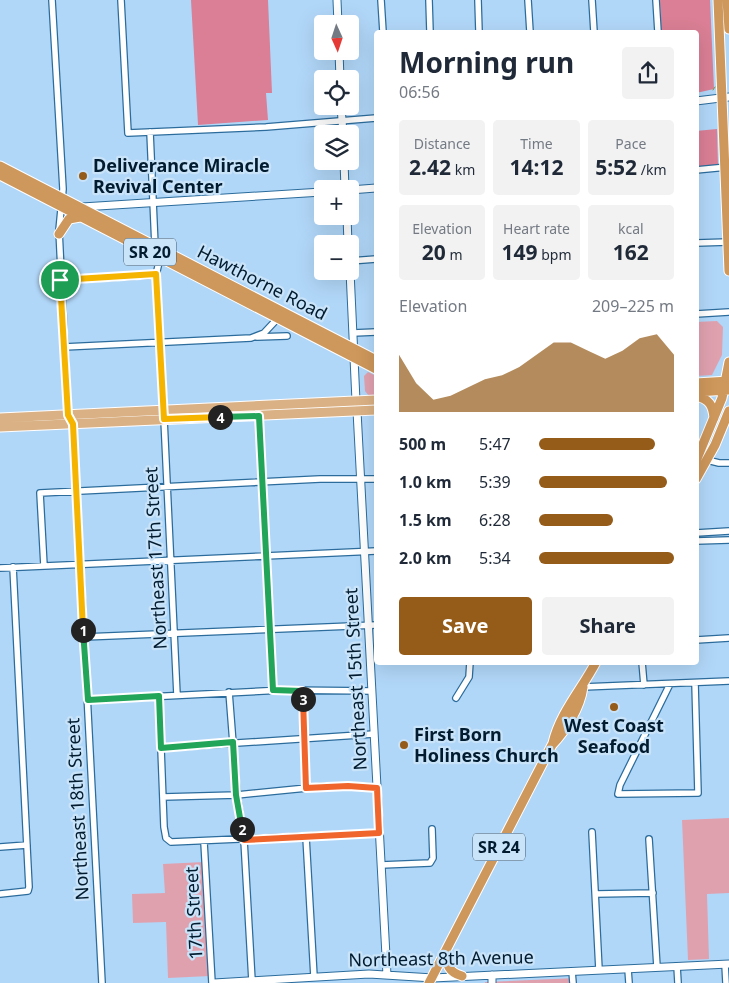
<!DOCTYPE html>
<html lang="en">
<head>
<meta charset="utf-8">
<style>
	body { margin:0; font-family:"Noto Sans",sans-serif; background:#f2f2f3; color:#1f2937; height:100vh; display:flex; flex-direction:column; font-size:19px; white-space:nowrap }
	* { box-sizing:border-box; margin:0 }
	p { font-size:16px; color:#747a83 }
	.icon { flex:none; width:28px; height:28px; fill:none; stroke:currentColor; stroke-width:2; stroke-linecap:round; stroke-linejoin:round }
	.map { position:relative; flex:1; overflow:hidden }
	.panel { position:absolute; left:374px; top:30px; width:325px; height:635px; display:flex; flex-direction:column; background:#fff; border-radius:5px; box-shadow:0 5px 20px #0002 }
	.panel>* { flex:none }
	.needle { width:32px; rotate:177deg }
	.fabs { position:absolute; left:314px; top:15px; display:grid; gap:10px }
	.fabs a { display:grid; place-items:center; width:45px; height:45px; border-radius:5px; background:#fff; box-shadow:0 5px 20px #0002; font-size:25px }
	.pin { position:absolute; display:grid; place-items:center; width:42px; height:42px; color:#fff; margin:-21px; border:2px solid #fff; border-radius:50%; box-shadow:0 1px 5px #0007 }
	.km { position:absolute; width:25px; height:25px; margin:-12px; border-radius:50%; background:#222; color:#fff; font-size:14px; line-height:25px; text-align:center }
	.round { display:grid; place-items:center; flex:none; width:52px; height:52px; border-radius:5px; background:#f2f2f3 }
	.head { display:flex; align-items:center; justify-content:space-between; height:85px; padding:0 25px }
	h1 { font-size:28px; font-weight:700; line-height:38px }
	.figures { display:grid; grid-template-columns:repeat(3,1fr); gap:8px; height:85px; padding:5px 25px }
	.figures div { display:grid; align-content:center; border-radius:5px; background:#f2f2f3; text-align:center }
	.figures b { font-size:21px; font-weight:700 }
	.figures small { font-size:14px; font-weight:400 }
	.figures p { font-size:14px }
	.chart { height:140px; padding:10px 25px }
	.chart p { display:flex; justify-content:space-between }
	.chart svg { width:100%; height:90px; margin-top:5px; fill:#955b18; opacity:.7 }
	.cta { display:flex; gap:10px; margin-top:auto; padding:10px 25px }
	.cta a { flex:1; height:58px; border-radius:5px; background:#955b18; color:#fff; font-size:20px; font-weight:700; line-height:58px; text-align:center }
	.cta a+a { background:#f2f2f3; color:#1f2937 }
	ul { padding:0 25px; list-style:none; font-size:16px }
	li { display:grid; grid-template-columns:80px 60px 1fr; align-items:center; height:38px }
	li i { height:12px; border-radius:6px; background:#955b18 }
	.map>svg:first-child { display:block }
	.green { fill:#e0a1af }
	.forest { fill:#da7f95 }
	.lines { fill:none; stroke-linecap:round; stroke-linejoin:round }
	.stream { stroke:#7f9a47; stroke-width:1 }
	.minor-casing { stroke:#2b6c9c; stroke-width:8 }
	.tertiary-casing { stroke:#2b6c9c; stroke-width:9 }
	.primary-casing { stroke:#fff; stroke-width:11 }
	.trunk-casing { stroke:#fff; stroke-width:11 }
	.minor { stroke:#fff; stroke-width:5.5 }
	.tertiary { stroke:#fff; stroke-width:7 }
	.primary { stroke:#dab184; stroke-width:9 }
	.trunk { stroke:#ce975b; stroke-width:9 }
	.split-1-casing { stroke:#fff; stroke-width:10 }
	.split-2-casing { stroke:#fff; stroke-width:10 }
	.split-3-casing { stroke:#fff; stroke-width:10 }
	.split-4-casing { stroke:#fff; stroke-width:10 }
	.split-5-casing { stroke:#fff; stroke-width:10 }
	.split-1 { stroke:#f5b400; stroke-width:6 }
	.split-2 { stroke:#22a559; stroke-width:6 }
	.split-3 { stroke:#f0652b; stroke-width:6 }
	.split-4 { stroke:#22a559; stroke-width:6 }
	.split-5 { stroke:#f5b400; stroke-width:6 }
	.poi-dot { fill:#955b18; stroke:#c9e3f9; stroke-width:2 }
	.labels { text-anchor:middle; stroke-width:4.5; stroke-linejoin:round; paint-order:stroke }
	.shield { fill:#c9e3f9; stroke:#3e576c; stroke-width:1 }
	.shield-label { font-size:16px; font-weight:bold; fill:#021b2f }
	.poi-label { font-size:18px; font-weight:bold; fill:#021b2f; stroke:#c9e3f9; text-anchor:start }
	.street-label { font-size:18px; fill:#021b2f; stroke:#c9e3f9 }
</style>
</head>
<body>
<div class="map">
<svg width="729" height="983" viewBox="0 0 729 983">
	<rect width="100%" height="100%" fill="#b1d7f8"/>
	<path class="green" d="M 717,321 L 723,327 L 722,355 L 712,375 L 696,376 L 696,322 Z
		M 368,372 L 376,376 L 376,395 L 369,396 L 365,391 L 364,376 Z
		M 729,818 L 729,893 L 707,894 L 709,959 L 688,960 L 682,820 Z
		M 204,862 L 210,976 L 168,978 L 166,922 L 133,923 L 132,894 L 165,893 L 163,864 Z
		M 576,978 L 577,983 L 485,983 L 485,982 Z"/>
	<path class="forest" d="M 191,0 L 268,0 L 272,93 L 266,93 L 268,120 L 198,125 Z
		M 660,0 L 710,0 L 714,89 L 696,93 L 696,32 L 661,32 Z
		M 717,129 L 718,165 L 696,168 L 696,131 Z"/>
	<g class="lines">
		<path class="stream" d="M 713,90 L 715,87"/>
		<defs>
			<path id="minor" d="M 52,0 L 63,189 L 59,230 L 68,415
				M 121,0 L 128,133 L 266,127 L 376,118
				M 381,0 L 383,32
				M 429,0 L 430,32
				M 478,0 L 479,32
				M 528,0 L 530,32
				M 592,0 L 594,32
				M 656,0 L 658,32
				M 150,132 L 155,246
				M 696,170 L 727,167
				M 696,243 L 728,242
				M 160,258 L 156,275 L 164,410
				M 350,261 L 376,259
				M 60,280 L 156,275
				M 696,314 L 729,312
				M 353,333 L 376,332
				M 257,337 L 287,336
				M 64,347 L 251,338 L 264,333 L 279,317
				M 259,416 L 273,690
				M 164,419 L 177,695
				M 73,424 L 102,983
				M 707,460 L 719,463 L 729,463
				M 696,533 L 729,531
				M 696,541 L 729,540
				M 44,566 L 40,493 L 320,479 L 376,479
				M 0,568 L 376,551
				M 84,637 L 376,625
				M 696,640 L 729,638
				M 642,662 L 644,685
				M 670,684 L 620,785 L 618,794 L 698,793 L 695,683
				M 583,687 L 729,681
				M 302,691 L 306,788
				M 229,692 L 237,795 L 244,840 L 252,981
				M 159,696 L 164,827 L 166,838 L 171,842 L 379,833
				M 456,698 L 469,677 L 470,662
				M 88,700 L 283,690 L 372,691
				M 161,748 L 374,734
				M 163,797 L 237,795 L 327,786 L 377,787
				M 592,832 L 599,970
				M 306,837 L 314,977
				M 649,839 L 657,967
				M 204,842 L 212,983
				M 0,847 L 27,845
				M 381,865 L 430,863 L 433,858 L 432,829
				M 0,894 L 28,891 L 29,887 L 13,567
				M 596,894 L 653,893
				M 725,964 L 726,983
				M 677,966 L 678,983
				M 628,969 L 629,983
				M 572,971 L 573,983"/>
			<path id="tertiary" d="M 337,0 L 338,24
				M 339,51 L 340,79
				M 696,101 L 729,97
				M 341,106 L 343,134
				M 344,161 L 345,189
				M 350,190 L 376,188
				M 82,207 L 322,192
				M 347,216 L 348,244
				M 350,271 L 356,401
				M 357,411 L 387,975
				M 492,975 L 492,983
				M 214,983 L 369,974 L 433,978 L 729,964"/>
			<path id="primary" d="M 0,418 L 376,400
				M 0,427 L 376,410"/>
			<path id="trunk" d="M 718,0 L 729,271
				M 727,0 L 729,29
				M 0,166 L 376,360
				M 0,175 L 376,369
				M 59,234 L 69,219 L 80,217
				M 696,383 L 729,381
				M 696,392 L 728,390
				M 696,396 C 709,399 713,405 714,418
				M 696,461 L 722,398 L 729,362
				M 696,479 L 715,445 L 729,411
				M 553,743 C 560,713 582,689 596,662
				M 446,952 C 447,965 448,972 462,976
				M 429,983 L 552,745 C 566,730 580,708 583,687"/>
		</defs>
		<use href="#minor" class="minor-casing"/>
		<use href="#tertiary" class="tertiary-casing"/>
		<use href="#primary" class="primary-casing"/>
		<use href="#trunk" class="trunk-casing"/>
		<use href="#minor" class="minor"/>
		<use href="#tertiary" class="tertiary"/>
		<use href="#primary" class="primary"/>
		<use href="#trunk" class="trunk"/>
	</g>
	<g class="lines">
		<defs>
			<path id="split-1" d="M 60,280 L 68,415 L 73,424 L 83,630"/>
			<path id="split-2" d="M 83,630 L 88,700 L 159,696 L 161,748 L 233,742 L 236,795 L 242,829"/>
			<path id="split-3" d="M 242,829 L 244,840 L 379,833 L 377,788 L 348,786 L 306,788 L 303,699"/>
			<path id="split-4" d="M 220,417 L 259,416 L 273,690 L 302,691 L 303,699"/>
			<path id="split-5" d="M 60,280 L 156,274 L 164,419 L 220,417"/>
		</defs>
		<use href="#split-1" class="split-1-casing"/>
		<use href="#split-2" class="split-2-casing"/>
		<use href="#split-3" class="split-3-casing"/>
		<use href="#split-4" class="split-4-casing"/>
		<use href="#split-5" class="split-5-casing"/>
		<use href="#split-1" class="split-1"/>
		<use href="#split-2" class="split-2"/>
		<use href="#split-3" class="split-3"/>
		<use href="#split-4" class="split-4"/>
		<use href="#split-5" class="split-5"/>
	</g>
	<g class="poi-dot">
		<circle cx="83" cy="176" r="5"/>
		<circle cx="614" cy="707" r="5"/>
		<circle cx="404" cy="745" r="5"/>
	</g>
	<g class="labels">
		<g class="shield">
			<rect x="124" y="238.5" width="52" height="27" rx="4"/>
			<rect x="473" y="833.5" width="52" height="27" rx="4"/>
		</g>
		<g class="shield-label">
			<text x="150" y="258">SR 20</text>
			<text x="499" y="853">SR 24</text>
		</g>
		<g class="poi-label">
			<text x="93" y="172">Deliverance Miracle<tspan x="93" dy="21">Revival Center</tspan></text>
			<text x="614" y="732" text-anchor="middle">West Coast<tspan x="614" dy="21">Seafood</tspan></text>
			<text x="414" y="741">First Born<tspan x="414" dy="21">Holiness Church</tspan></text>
		</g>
		<g class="street-label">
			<text transform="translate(262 283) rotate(27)" y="6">Hawthorne Road</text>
			<text transform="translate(156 558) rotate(-93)" y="6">Northeast 17th Street</text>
			<text transform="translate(356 679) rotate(-93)" y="6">Northeast 15th Street</text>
			<text transform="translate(78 809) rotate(-93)" y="6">Northeast 18th Street</text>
			<text transform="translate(194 913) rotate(-93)" y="6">17th Street</text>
			<text transform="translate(441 959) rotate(-1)" y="6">Northeast 8th Avenue</text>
		</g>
	</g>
</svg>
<div class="fabs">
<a><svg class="needle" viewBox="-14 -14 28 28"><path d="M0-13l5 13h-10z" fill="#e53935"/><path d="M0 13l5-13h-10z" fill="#747a83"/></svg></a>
<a><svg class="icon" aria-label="locate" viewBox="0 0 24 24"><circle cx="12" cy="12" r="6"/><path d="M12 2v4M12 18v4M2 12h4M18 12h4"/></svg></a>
<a><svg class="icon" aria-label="layers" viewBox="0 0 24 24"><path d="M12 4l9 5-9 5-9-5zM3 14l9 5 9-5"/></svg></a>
<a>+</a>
<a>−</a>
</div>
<div class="pin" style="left:60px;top:280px;background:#1e9e55"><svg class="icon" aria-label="arrive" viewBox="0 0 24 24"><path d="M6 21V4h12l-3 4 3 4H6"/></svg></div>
<b class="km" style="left:83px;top:630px">1</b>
<b class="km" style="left:242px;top:829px">2</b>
<b class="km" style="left:303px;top:699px">3</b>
<b class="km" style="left:220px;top:417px">4</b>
<section class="panel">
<div class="head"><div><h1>Morning run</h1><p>06:56</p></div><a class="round"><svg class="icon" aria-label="share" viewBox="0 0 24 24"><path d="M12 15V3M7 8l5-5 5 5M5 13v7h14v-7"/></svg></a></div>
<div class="figures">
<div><p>Distance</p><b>2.42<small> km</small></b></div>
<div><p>Time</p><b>14:12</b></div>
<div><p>Pace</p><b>5:52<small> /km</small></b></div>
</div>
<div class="figures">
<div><p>Elevation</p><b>20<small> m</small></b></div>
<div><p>Heart rate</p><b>149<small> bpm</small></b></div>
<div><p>kcal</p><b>162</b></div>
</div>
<div class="chart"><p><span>Elevation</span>209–225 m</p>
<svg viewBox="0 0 160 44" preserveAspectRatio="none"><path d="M0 44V16L10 30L20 38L30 36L40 32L50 28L60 26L70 22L80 16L90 10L100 10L110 14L120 18L130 14L140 8L150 6L160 16V44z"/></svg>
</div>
<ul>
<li><b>500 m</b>5:47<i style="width:86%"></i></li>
<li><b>1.0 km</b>5:39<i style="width:95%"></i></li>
<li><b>1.5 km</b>6:28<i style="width:55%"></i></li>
<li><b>2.0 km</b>5:34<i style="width:100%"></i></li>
</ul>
<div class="cta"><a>Save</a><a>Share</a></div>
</section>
</div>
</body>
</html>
